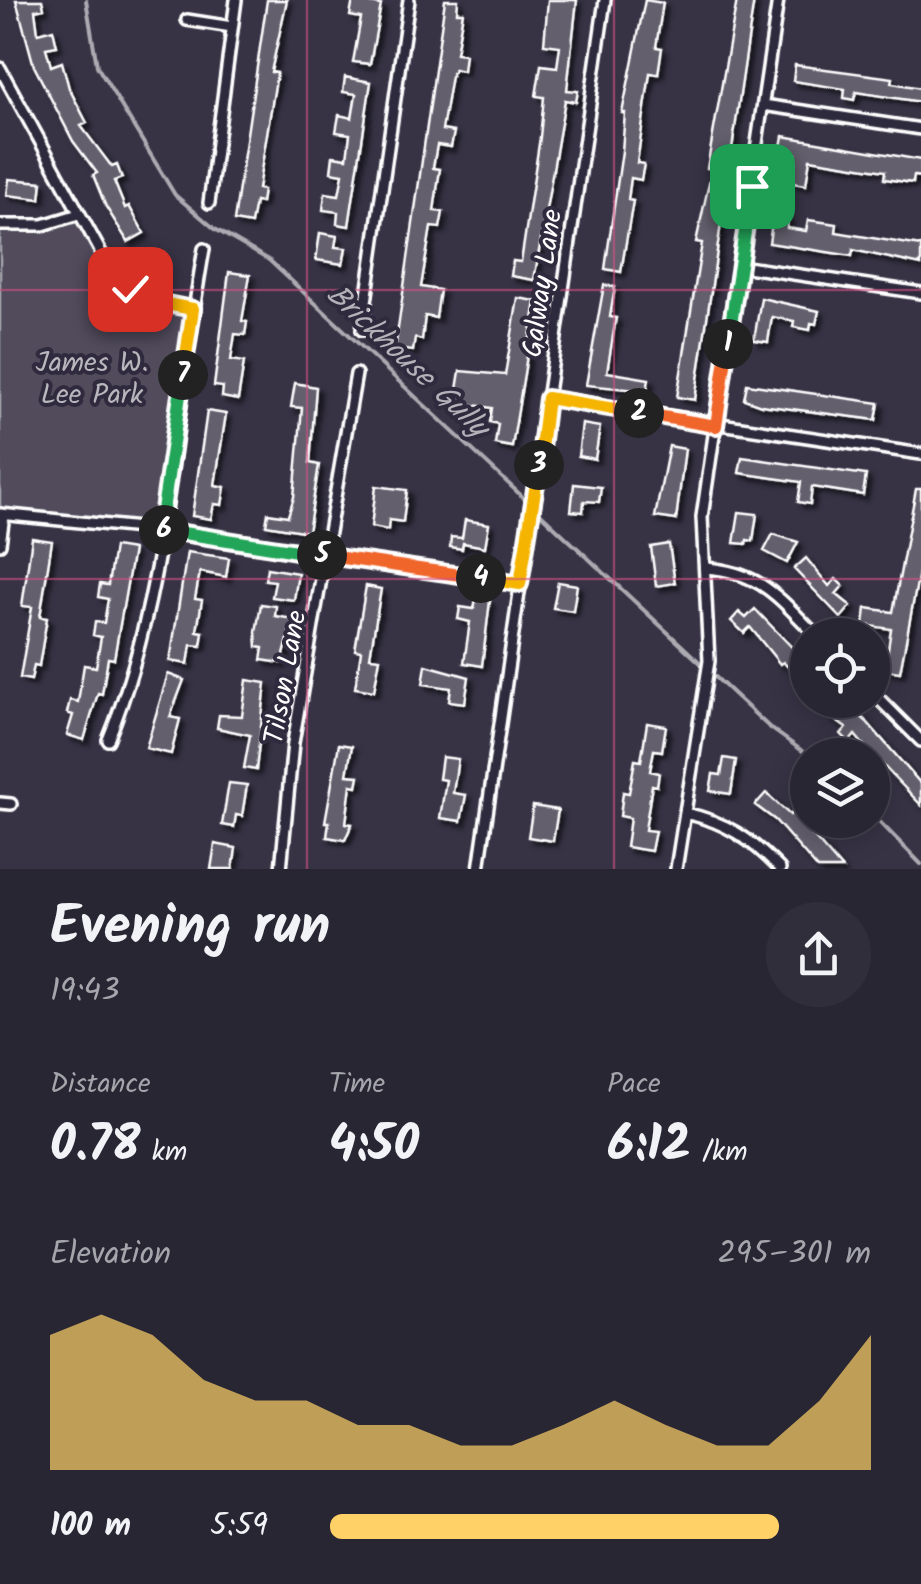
<!DOCTYPE html>
<html lang="en">
<head>
<meta charset="utf-8">
<style>
	body { margin:0; font-family:Kalam,sans-serif; background:#312e3c; color:#f1f3f6; height:100vh; display:flex; flex-direction:column; font-size:38px; white-space:nowrap }
	* { box-sizing:border-box; margin:0 }
	p { font-size:32px; color:#a5a5ac }
	.icon { flex:none; width:55px; height:55px; fill:none; stroke:currentColor; stroke-width:2; stroke-linecap:round; stroke-linejoin:round }
	.map { position:relative; height:869px; overflow:hidden }
	.sheet { display:flex; flex-direction:column; background:#292634; flex:1 }
	.sheet>* { flex:none }
	.tools { position:absolute; left:790px; top:618px; display:grid; gap:20px }
	.tools a { display:grid; place-items:center; width:100px; height:100px; border-radius:50%; background:#292634; box-shadow:0 5px 25px #0003,0 0 0 2px #45434f; font-size:50px }
	.pin { position:absolute; display:grid; place-items:center; width:85px; height:85px; color:#fff; margin:-42px; border-radius:20px; box-shadow:0 5px 15px #0006 }
	.km { position:absolute; width:50px; height:50px; margin:-25px; border-radius:50%; background:#222; color:#fff; font-size:28px; line-height:50px; text-align:center }
	.round { display:grid; place-items:center; flex:none; width:105px; height:105px; border-radius:52px; background:#312e3c }
	.summary { display:flex; align-items:center; justify-content:space-between; height:170px; padding:0 50px }
	h1 { font-size:55px; font-weight:700; line-height:75px }
	.metrics { display:grid; grid-template-columns:repeat(3,1fr); gap:15px; height:170px; padding:10px 50px }
	.metrics div { display:grid; align-content:center }
	.metrics b { font-size:50px; font-weight:700 }
	.metrics small { font-size:28px; font-weight:400 }
	.metrics p { font-size:28px }
	.chart { height:280px; padding:20px 50px }
	.chart p { display:flex; justify-content:space-between }
	.chart svg { width:100%; height:180px; margin-top:10px; fill:#ffd166; opacity:.7 }
	ul { padding:0 50px; list-style:none; font-size:32px }
	li { display:grid; grid-template-columns:160px 120px 1fr; align-items:center; height:75px }
	li i { height:25px; border-radius:12px; background:#ffd166 }
	.map>svg:first-child { display:block }
	.green { fill:#514c5c; stroke:#a8a6ae; stroke-width:2.5 }
	.lines { fill:none; stroke-linecap:round; stroke-linejoin:round }
	.stream { stroke:#adabb2; stroke-width:4 }
	.building { fill:#635f6d; stroke:#fff; stroke-width:2.5; filter:url(#shadow) }
	.minor-casing { stroke:#fff; stroke-width:16 }
	.minor { stroke:#2f2a3d; stroke-width:9 }
	.split-1-casing { stroke:#fff; stroke-width:20 }
	.split-2-casing { stroke:#fff; stroke-width:20 }
	.split-3-casing { stroke:#fff; stroke-width:20 }
	.split-4-casing { stroke:#fff; stroke-width:20 }
	.split-5-casing { stroke:#fff; stroke-width:20 }
	.split-6-casing { stroke:#fff; stroke-width:20 }
	.split-7-casing { stroke:#fff; stroke-width:20 }
	.split-8-casing { stroke:#fff; stroke-width:20 }
	.split-1 { stroke:#22a559; stroke-width:12 }
	.split-2 { stroke:#f0652b; stroke-width:12 }
	.split-3 { stroke:#f5b400; stroke-width:12 }
	.split-4 { stroke:#f5b400; stroke-width:12 }
	.split-5 { stroke:#f0652b; stroke-width:12 }
	.split-6 { stroke:#22a559; stroke-width:12 }
	.split-7 { stroke:#22a559; stroke-width:12 }
	.split-8 { stroke:#f5b400; stroke-width:12 }
	.grid { fill:none; stroke:#d15284; stroke-width:2.5; stroke-opacity:0.55 }
	.labels { text-anchor:middle; stroke-width:8; stroke-linejoin:round; paint-order:stroke }
	.street-label { font-size:28px; fill:#fff; stroke:#2f2a3d }
	.park-label { font-size:28px; fill:#b9b7be; stroke:#2f2a3d }
	.water-label { font-size:30px; font-style:italic; fill:#b4b2b9; stroke:#2f2a3d }
</style>
</head>
<body>
<div class="map">
<svg width="921" height="869" viewBox="0 0 921 869">
	<defs>
		<filter id="shadow"><feDropShadow dx="4.5" dy="4.5" stdDeviation="2.5" flood-color="#0009"/></filter>
	</defs>
	<rect width="100%" height="100%" fill="#373345"/>
	<filter id="ink" filterUnits="userSpaceOnUse"><feTurbulence type="fractalNoise" baseFrequency=".01" numOctaves="2"/><feDisplacementMap in="SourceGraphic" scale="20" xChannelSelector="R" yChannelSelector="G"/><feConvolveMatrix kernelMatrix="1 2 1 2 8 2 1 2 1" color-interpolation-filters="sRGB"/></filter>
	<g filter="url(#ink)">
		<path class="green" d="M 79,214 C 118,285 115,284 193,309 L 160,530 L 0,514 L 0,225 L 18,227 Z"/>
		<g class="lines">
			<path class="stream" d="M 86,0 L 97,66 L 175,195 L 215,229 L 269,260 L 769,727 L 808,755
				M 872,814 L 921,864"/>
		</g>
		<path class="building" d="M 16,0 L 42,0 L 44,8 L 35,10 L 38,33 L 53,29 L 57,46 L 46,48 L 51,66 L 62,62 L 69,88 L 87,123 L 81,126 L 112,167 L 117,165 L 122,178 L 114,181 L 125,208 L 129,206 L 144,233 L 128,242 L 106,207 L 93,175 L 97,173 L 73,141 L 34,66 Z
			M 267,0 L 287,0 L 271,72 L 277,73 L 258,189 L 263,190 L 261,203 L 255,202 L 251,224 L 234,221 Z
			M 353,0 L 381,5 L 370,64 L 353,62 L 361,18 L 350,16 Z
			M 445,0 L 458,0 L 457,12 L 463,12 L 456,53 L 465,54 L 463,71 L 454,69 L 451,76 L 442,130 L 454,132 L 451,147 L 437,145 L 433,168 L 440,169 L 434,211 L 443,212 L 440,228 L 431,227 L 421,287 L 440,290 L 436,318 L 425,316 L 422,340 L 415,338 L 413,351 L 395,349 Z
			M 548,0 L 577,0 L 567,90 L 578,91 L 576,102 L 565,100 L 534,280 L 511,276 L 513,261 L 521,262 L 540,137 L 544,97 L 536,96 L 541,65 L 557,67 L 560,46 L 544,44 Z
			M 645,0 L 663,3 L 656,47 L 662,48 L 658,74 L 650,73 L 637,163 L 644,164 L 641,180 L 631,178 L 628,200 L 633,201 L 621,272 L 605,269 L 622,151 L 625,113 L 622,113 Z
			M 737,0 L 754,0 L 695,400 L 677,397 L 702,243 L 696,242 L 712,169 L 707,168 Z
			M 795,65 L 893,78 L 892,83 L 921,88 L 921,102 L 856,92 L 854,100 L 844,98 L 845,89 L 793,81 Z
			M 345,77 L 371,82 L 349,226 L 337,224 L 338,212 L 323,210 L 325,193 L 339,195 L 343,174 L 331,172 L 333,156 L 347,158 L 350,134 L 336,132 L 339,115 L 352,118 L 356,94 L 343,92 Z
			M 783,136 L 921,160 L 921,177 L 914,176 L 913,183 L 884,179 L 885,171 L 810,159 L 806,185 L 792,183 L 796,154 L 780,152 Z
			M 9,179 L 42,182 L 40,199 L 7,195 Z
			M 773,216 L 788,218 L 787,228 L 806,231 L 808,220 L 837,224 L 836,232 L 921,246 L 921,265 L 853,250 L 852,256 L 769,243 Z
			M 320,233 L 337,236 L 335,247 L 346,248 L 343,264 L 316,260 Z
			M 229,272 L 250,275 L 242,321 L 247,322 L 245,335 L 235,334 L 231,360 L 244,362 L 238,400 L 222,397 L 223,387 L 214,386 Z
			M 604,285 L 615,287 L 610,317 L 616,318 L 607,372 L 649,379 L 647,391 L 586,385 Z
			M 518,298 L 536,301 L 512,447 L 495,444 L 498,424 L 490,422 L 492,408 L 455,402 L 460,371 L 505,375 Z
			M 761,298 L 819,311 L 816,324 L 811,323 L 810,330 L 793,327 L 794,321 L 772,317 L 768,342 L 754,340 Z
			M 295,383 L 316,387 L 310,463 L 319,465 L 308,532 L 266,525 L 268,513 L 288,516 L 294,497 L 302,408 L 291,407 Z
			M 747,384 L 879,403 L 876,420 L 761,405 L 744,399 Z
			M 207,411 L 226,414 L 215,485 L 225,487 L 222,505 L 214,504 L 211,519 L 192,516 Z
			M 582,424 L 600,427 L 595,459 L 578,456 Z
			M 669,446 L 685,449 L 676,520 L 655,517 Z
			M 742,457 L 866,475 L 863,495 L 812,487 L 810,504 L 798,502 L 801,482 L 739,473 Z
			M 574,484 L 601,487 L 599,502 L 584,501 L 583,512 L 571,511 Z
			M 376,486 L 407,490 L 403,522 L 389,520 L 388,530 L 371,527 Z
			M 916,489 L 921,489 L 921,562 L 900,672 L 885,670 L 891,629 L 864,625 L 866,608 L 893,612 Z
			M 739,512 L 757,514 L 753,541 L 747,540 L 746,544 L 734,543 Z
			M 465,520 L 489,524 L 485,547 L 463,543 L 462,549 L 450,547 L 451,537 L 462,538 Z
			M 773,534 L 798,542 L 787,563 L 764,551 Z
			M 32,538 L 52,541 L 40,617 L 47,618 L 39,666 L 34,665 L 31,680 L 20,678 L 32,607 L 22,606 Z
			M 669,544 L 675,583 L 656,586 L 651,547 Z
			M 114,547 L 133,550 L 114,659 L 108,658 L 102,694 L 98,693 L 84,740 L 67,735 L 73,715 L 67,713 L 70,700 L 78,702 L 84,665 L 96,667 L 101,637 L 93,635 L 95,622 L 104,623 L 108,599 L 98,597 L 100,584 L 108,585 Z
			M 187,552 L 229,558 L 226,577 L 200,572 L 195,599 L 202,600 L 197,631 L 203,632 L 201,646 L 191,645 L 188,664 L 170,661 Z
			M 806,558 L 829,586 L 836,579 L 843,586 L 836,594 L 851,606 L 841,618 L 794,569 Z
			M 267,568 L 298,573 L 294,600 L 272,597 L 275,581 L 265,580 Z
			M 558,582 L 577,585 L 573,611 L 553,608 Z
			M 366,586 L 381,589 L 370,657 L 380,658 L 374,691 L 355,688 L 361,651 L 355,650 Z
			M 476,598 L 490,601 L 482,666 L 464,663 L 470,622 L 458,619 L 460,607 L 474,609 Z
			M 261,604 L 276,606 L 275,616 L 293,619 L 282,663 L 261,660 L 263,648 L 257,647 L 256,632 Z
			M 755,609 L 808,664 L 808,686 L 783,662 L 780,664 L 750,627 L 744,633 L 731,621 L 739,612 L 746,618 Z
			M 426,665 L 469,677 L 465,703 L 449,701 L 451,688 L 423,684 Z
			M 168,674 L 184,680 L 170,717 L 180,719 L 171,754 L 146,748 Z
			M 247,680 L 266,683 L 256,770 L 244,768 L 250,735 L 217,728 L 219,715 L 242,716 Z
			M 818,700 L 841,700 L 867,722 L 921,784 L 921,805 L 878,760 L 872,764 L 872,755 L 860,755 L 867,749 L 855,735 L 849,742 L 841,734 L 846,728 L 814,705 Z
			M 647,723 L 666,726 L 662,751 L 654,750 L 650,771 L 659,773 L 657,786 L 652,785 L 645,830 L 655,831 L 651,851 L 626,847 L 630,818 L 620,816 L 623,792 L 629,793 L 635,760 L 641,761 Z
			M 339,744 L 352,746 L 347,775 L 359,776 L 357,786 L 351,785 L 346,823 L 352,824 L 345,840 L 327,837 L 329,822 L 325,822 Z
			M 442,757 L 458,759 L 453,793 L 466,795 L 461,821 L 440,818 L 446,780 L 439,779 Z
			M 724,758 L 736,760 L 731,794 L 710,791 L 713,774 L 721,775 Z
			M 229,783 L 247,785 L 242,816 L 236,815 L 234,827 L 222,825 Z
			M 766,793 L 790,815 L 808,799 L 808,820 L 817,831 L 812,835 L 842,869 L 818,869 L 775,820 L 755,805 Z
			M 533,806 L 558,810 L 553,841 L 528,837 Z
			M 215,844 L 236,848 L 233,869 L 211,869 Z"/>
		<g class="lines">
			<defs>
				<path id="minor" d="M 187,20 L 232,27
					M 0,68 L 110,269 L 143,296 L 193,309
					M 763,105 L 921,129
					M 209,203 L 236,0
					M 0,225 L 43,225 L 79,214
					M 740,266 L 921,293
					M 362,330 L 409,0
					M 547,398 L 921,454
					M 0,514 L 160,530 L 520,584
					M 0,544 L 4,515
					M 705,568 C 761,572 778,597 816,635
					M 872,692 L 921,741
					M 108,740 C 169,592 175,407 204,249
					M 0,803 L 11,804
					M 685,813 C 726,822 751,839 780,869
					M 281,869 L 293,743 L 356,374
					M 479,869 L 605,0
					M 676,869 L 709,661 L 702,517 L 778,0"/>
			</defs>
			<use href="#minor" class="minor-casing"/>
			<use href="#minor" class="minor"/>
		</g>
	</g>
	<g class="lines" filter="url(#ink)">
		<defs>
			<path id="split-1" d="M 728,344 L 752,186"/>
			<path id="split-2" d="M 639,413 L 716,426 L 728,344"/>
			<path id="split-3" d="M 539,465 L 547,398 L 639,413"/>
			<path id="split-4" d="M 481,578 L 520,584 L 539,465"/>
			<path id="split-5" d="M 322,555 L 481,578"/>
			<path id="split-6" d="M 164,530 L 322,555"/>
			<path id="split-7" d="M 164,530 L 160,530 L 183,375"/>
			<path id="split-8" d="M 130,289 L 166,304 L 193,309 L 183,375"/>
		</defs>
		<use href="#split-1" class="split-1-casing"/>
		<use href="#split-2" class="split-2-casing"/>
		<use href="#split-3" class="split-3-casing"/>
		<use href="#split-4" class="split-4-casing"/>
		<use href="#split-5" class="split-5-casing"/>
		<use href="#split-6" class="split-6-casing"/>
		<use href="#split-7" class="split-7-casing"/>
		<use href="#split-8" class="split-8-casing"/>
		<use href="#split-1" class="split-1"/>
		<use href="#split-2" class="split-2"/>
		<use href="#split-3" class="split-3"/>
		<use href="#split-4" class="split-4"/>
		<use href="#split-5" class="split-5"/>
		<use href="#split-6" class="split-6"/>
		<use href="#split-7" class="split-7"/>
		<use href="#split-8" class="split-8"/>
	</g>
	<path class="grid" d="M 307,0 L 307,869M 614,0 L 614,869M 0,290 L 921,290M 0,579 L 921,579"/>
	<g class="labels">
		<g class="street-label">
			<text transform="translate(541 283) rotate(-82)" y="10">Galway Lane</text>
			<text transform="translate(284 677) rotate(-80)" y="10">Tilson Lane</text>
		</g>
		<g class="park-label">
			<text x="92" y="371">James W.<tspan x="92" dy="32">Lee Park</tspan></text>
		</g>
		<g class="water-label">
			<text transform="translate(408 360) rotate(43)" y="10">Brickhouse Gully</text>
		</g>
	</g>
</svg>
<div class="tools">
<a><svg class="icon" aria-label="locate" viewBox="0 0 24 24"><circle cx="12" cy="12" r="6"/><path d="M12 2v4M12 18v4M2 12h4M18 12h4"/></svg></a>
<a><svg class="icon" aria-label="layers" viewBox="0 0 24 24"><path d="M12 4l9 5-9 5-9-5zM3 14l9 5 9-5"/></svg></a>
</div>
<div class="pin" style="left:752px;top:186px;background:#1e9e55"><svg class="icon" aria-label="arrive" viewBox="0 0 24 24"><path d="M6 21V4h12l-3 4 3 4H6"/></svg></div>
<div class="pin" style="left:130px;top:289px;background:#d93025"><svg class="icon" aria-label="check" viewBox="0 0 24 24"><path d="M5 12l5 5 9-10"/></svg></div>
<b class="km" style="left:728px;top:344px">1</b>
<b class="km" style="left:639px;top:413px">2</b>
<b class="km" style="left:539px;top:465px">3</b>
<b class="km" style="left:481px;top:578px">4</b>
<b class="km" style="left:322px;top:555px">5</b>
<b class="km" style="left:164px;top:530px">6</b>
<b class="km" style="left:183px;top:375px">7</b>
</div>
<section class="sheet">
<div class="summary"><div><h1>Evening run</h1><p>19:43</p></div><a class="round"><svg class="icon" aria-label="share" viewBox="0 0 24 24"><path d="M12 15V3M7 8l5-5 5 5M5 13v7h14v-7"/></svg></a></div>
<div class="metrics">
<div><p>Distance</p><b>0.78<small> km</small></b></div>
<div><p>Time</p><b>4:50</b></div>
<div><p>Pace</p><b>6:12<small> /km</small></b></div>
</div>
<div class="chart"><p><span>Elevation</span>295–301 m</p>
<svg viewBox="0 0 160 44" preserveAspectRatio="none"><path d="M0 44V11L10 6L20 11L30 22L40 27L50 27L60 33L70 33L80 38L90 38L100 33L110 27L120 33L130 38L140 38L150 27L160 11V44z"/></svg>
</div>
<ul>
<li><b>100 m</b>5:59<i style="width:83%"></i></li>
</ul>
</section>
</body>
</html>
